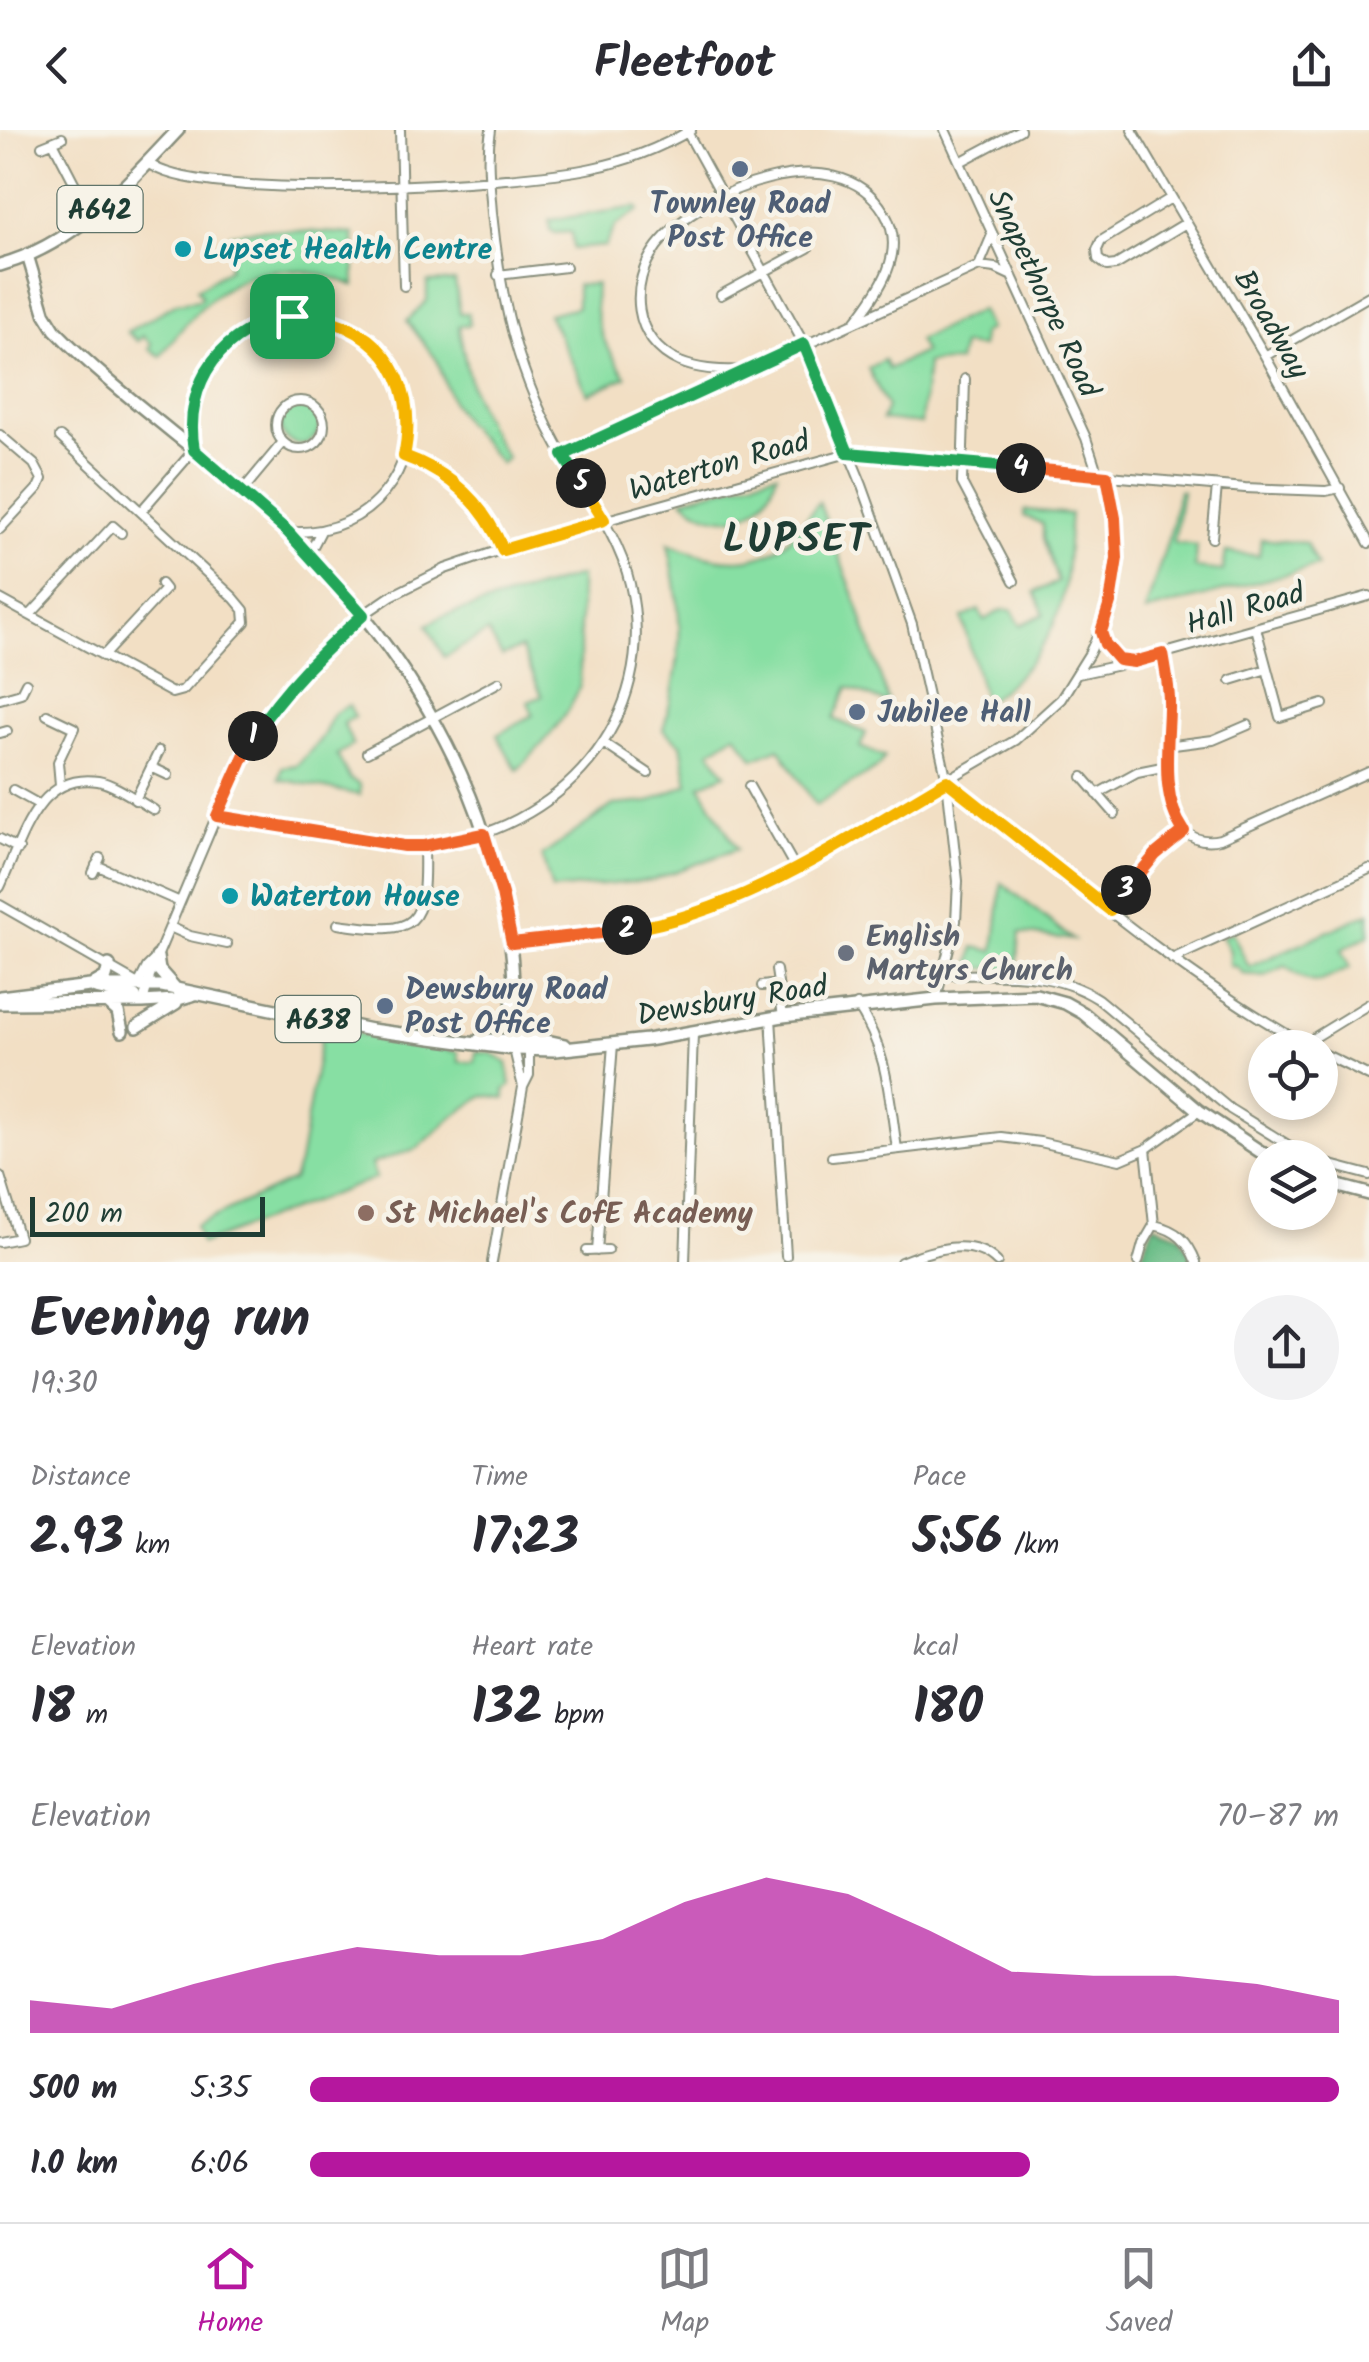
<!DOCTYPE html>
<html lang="en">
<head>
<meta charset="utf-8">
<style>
	body { margin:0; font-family:Kalam,sans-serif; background:#f2f2f3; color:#2b2b33; height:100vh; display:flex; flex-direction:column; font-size:38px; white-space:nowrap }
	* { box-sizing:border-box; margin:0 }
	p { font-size:32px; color:#7c7c81 }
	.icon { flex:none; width:55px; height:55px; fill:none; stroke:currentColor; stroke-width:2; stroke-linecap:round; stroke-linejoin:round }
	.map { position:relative; height:1132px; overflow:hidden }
	.drawer { display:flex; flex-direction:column; background:#fff; flex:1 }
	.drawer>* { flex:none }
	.controls { position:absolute; left:1248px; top:900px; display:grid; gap:20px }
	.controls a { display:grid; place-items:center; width:90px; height:90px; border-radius:50%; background:#fff; box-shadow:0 5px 15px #0003; font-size:50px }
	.scale { position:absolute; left:30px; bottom:25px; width:235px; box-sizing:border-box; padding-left:10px; border:5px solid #1f3d34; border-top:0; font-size:28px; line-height:35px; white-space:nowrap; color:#1f3d34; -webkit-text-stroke:8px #f7f3e8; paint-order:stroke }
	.pin { position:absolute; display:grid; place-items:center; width:85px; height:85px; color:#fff; margin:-42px; border-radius:20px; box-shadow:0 5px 15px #0006 }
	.km { position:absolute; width:50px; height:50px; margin:-25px; border-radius:50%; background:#222; color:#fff; font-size:28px; line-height:50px; text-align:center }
	.round { display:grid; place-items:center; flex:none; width:105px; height:105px; border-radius:52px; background:#f2f2f3 }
	.overview { display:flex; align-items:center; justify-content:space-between; height:170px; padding:0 30px }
	h1 { font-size:55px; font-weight:700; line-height:75px }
	.stats { display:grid; grid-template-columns:repeat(3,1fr); gap:15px; height:170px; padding:10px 30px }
	.stats div { display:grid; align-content:center }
	.stats b { font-size:50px; font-weight:700 }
	.stats small { font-size:28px; font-weight:400 }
	.stats p { font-size:28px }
	.chart { height:280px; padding:20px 30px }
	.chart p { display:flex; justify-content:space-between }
	.chart svg { width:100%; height:180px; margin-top:10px; fill:#b5179e; opacity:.7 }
	ul { padding:0 30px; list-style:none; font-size:32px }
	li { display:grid; grid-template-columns:160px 120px 1fr; align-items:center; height:75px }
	li i { height:25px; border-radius:12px; background:#b5179e }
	header { display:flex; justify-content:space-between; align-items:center; height:130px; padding:0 30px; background:#fff; font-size:45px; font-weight:700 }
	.tabs { display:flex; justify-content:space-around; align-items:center; height:140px; border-top:2px solid #e1e1e2; background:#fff; font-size:28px; color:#7c7c81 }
	.tabs a { display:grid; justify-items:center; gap:5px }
	.tabs .on { color:#b5179e }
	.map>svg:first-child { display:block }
	.green { fill:#87dfa3; stroke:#538e6c; stroke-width:2.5 }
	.forest { fill:#6dbe89; stroke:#467e5e; stroke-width:2.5 }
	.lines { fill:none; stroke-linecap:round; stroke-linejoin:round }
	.minor-casing { stroke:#888e7c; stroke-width:12 }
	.major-casing { stroke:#888e7c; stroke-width:15 }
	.highway-casing { stroke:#888e7c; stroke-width:16 }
	.minor { stroke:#fff; stroke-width:8 }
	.major { stroke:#fff; stroke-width:10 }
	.highway { stroke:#fff; stroke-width:11 }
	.split-1-casing { stroke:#fff; stroke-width:20 }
	.split-2-casing { stroke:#fff; stroke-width:20 }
	.split-3-casing { stroke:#fff; stroke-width:20 }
	.split-4-casing { stroke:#fff; stroke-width:20 }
	.split-5-casing { stroke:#fff; stroke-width:20 }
	.split-6-casing { stroke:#fff; stroke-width:20 }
	.split-1 { stroke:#22a559; stroke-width:12 }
	.split-2 { stroke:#f0652b; stroke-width:12 }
	.split-3 { stroke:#f5b400; stroke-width:12 }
	.split-4 { stroke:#f0652b; stroke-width:12 }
	.split-5 { stroke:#22a559; stroke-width:12 }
	.split-6 { stroke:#f5b400; stroke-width:12 }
	.service-dot { fill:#5c6f8a; stroke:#f7f3e8; stroke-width:4 }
	.culture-dot { fill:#0f9aa8; stroke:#f7f3e8; stroke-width:4 }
	.worship-dot { fill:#6b7280; stroke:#f7f3e8; stroke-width:4 }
	.education-dot { fill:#8d6e63; stroke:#f7f3e8; stroke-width:4 }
	.labels { text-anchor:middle; stroke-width:9; stroke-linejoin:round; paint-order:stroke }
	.shield { fill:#f7f3e8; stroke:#60746a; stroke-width:2.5 }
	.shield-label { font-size:28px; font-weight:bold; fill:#1f3d34 }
	.service-label { font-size:30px; font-weight:bold; fill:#4e5e75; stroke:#f7f3e8; text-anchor:start }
	.culture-label { font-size:30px; font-weight:bold; fill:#0d838f; stroke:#f7f3e8; text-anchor:start }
	.street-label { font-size:30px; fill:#1f3d34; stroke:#f7f3e8 }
	.worship-label { font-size:30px; font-weight:bold; fill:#5b616d; stroke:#f7f3e8; text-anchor:start }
	.education-label { font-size:30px; font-weight:bold; fill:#785e54; stroke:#f7f3e8; text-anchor:start }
	.district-label { font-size:40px; font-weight:bold; letter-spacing:2.5px; fill:#1f3d34; stroke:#f7f3e8 }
</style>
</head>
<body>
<header><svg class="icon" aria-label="back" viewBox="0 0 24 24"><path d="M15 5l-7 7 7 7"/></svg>Fleetfoot<svg class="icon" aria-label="share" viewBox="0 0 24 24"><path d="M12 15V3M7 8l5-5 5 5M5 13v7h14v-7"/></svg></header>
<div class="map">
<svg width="1369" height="1132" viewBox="0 0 1369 1132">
	<rect width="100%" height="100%" fill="#f7f3e8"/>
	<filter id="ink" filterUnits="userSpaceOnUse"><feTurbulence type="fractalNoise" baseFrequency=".01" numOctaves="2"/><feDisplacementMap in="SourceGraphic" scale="20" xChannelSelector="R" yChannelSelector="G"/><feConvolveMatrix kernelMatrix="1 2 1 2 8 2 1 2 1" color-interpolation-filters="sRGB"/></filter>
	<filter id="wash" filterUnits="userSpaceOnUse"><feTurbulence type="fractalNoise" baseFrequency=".0048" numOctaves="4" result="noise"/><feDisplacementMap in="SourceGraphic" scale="40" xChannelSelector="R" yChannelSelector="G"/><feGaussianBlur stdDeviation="2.25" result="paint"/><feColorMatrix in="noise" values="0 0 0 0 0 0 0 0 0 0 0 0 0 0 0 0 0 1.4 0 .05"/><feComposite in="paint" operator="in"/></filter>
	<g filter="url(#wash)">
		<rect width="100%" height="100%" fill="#f2dfc4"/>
		<path class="green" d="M 637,77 L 639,80 L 615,96 L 605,116 L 573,119 L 571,102 L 555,103 L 550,100 L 549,90 Z
			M 261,99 L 354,104 L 355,156 C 263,118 214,151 161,226 L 149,219 L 152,214 L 143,206 L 138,211 L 127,202 L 177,173 L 200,170 L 202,167 L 197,159 L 229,139 L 230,104 Z
			M 455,151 L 460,183 L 468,183 L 469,195 L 459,196 C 468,254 475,279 507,328 L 501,334 L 463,290 L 452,273 L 437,230 L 407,191 L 427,170 L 427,152 Z
			M 596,154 C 592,196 604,213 626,247 L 588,264 L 548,184 L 577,177 L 577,155 Z
			M 980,180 L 989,199 L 982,203 L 981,217 L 962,215 L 958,232 L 927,233 L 921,294 L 882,290 L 887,277 L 868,238 L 884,230 L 888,239 L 924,222 L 918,210 Z
			M280 294a20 20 0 1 1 40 0a20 20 0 1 1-40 0Z
			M 777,343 C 766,390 718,403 683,369 Z
			M 1178,361 L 1182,361 L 1174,413 L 1197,416 L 1195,438 L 1223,441 L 1226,422 L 1259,426 L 1261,409 L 1306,413 L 1317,436 L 1145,482 L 1171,400 Z
			M 819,372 L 859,479 L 889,574 L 848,557 L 834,589 L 866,603 L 860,617 L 885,627 L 878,637 L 816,675 L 779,618 L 754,629 L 736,604 L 710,621 L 726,644 L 700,655 L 737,719 L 653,750 L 552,760 L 542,726 L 613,675 L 649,672 L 688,654 L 681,614 L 663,600 C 684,524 684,490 668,414 C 704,428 748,441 782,415 C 796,404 807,386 819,372 Z
			M 1025,380 L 1070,384 C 1067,412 1069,442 1062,469 C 1052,513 1020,548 985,573 L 962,488 L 979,480 L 984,490 L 1002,480 L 1012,480 L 1020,495 L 1044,484 L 1035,462 L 1058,452 L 1043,408 L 1043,394 L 1024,386 Z
			M 580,446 L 580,556 C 568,587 541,617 517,640 L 497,605 L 533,585 L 528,572 L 542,566 L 521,518 L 502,526 L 488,502 L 444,527 L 427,495 L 443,486 Z
			M 349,575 L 355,587 L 343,593 L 353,615 L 337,625 L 350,649 L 360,655 L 360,665 L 279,649 L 282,637 L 297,635 C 306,625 321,612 326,600 C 334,583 331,584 349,575 Z
			M 1002,753 L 1073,810 L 1020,803 L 1017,839 L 970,838 L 974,817 L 994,821 Z
			M 1369,783 L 1369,805 L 1341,820 L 1350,838 C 1316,853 1316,860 1285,836 L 1264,846 L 1243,844 L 1238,837 L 1230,836 L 1230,821 L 1222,806 L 1232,802 L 1249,837 Z
			M 323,897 L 458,922 L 459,932 L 475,932 L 476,922 L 491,923 L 507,933 L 511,955 L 505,960 L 505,968 L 484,965 L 451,988 L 418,1018 L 371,1034 L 376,1048 L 201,1114 L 195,1096 L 293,1050 L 299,1033 Z"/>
		<path class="forest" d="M 1154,1095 L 1179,1104 L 1196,1132 L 1138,1132 Z"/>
	</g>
	<g filter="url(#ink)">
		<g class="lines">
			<defs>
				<path id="minor" d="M 400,0 L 404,156
					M 686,0 L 804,214 L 862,355 L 912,494 L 947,651 L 958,751 L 956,791 L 936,869
					M 945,0 L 1086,308 L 1098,345
					M 1132,0 L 1265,226 L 1369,413
					M 53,12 L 92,87
					M 42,16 L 62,8
					M 147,32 C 193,75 523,53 592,38 C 627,31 660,18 691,0
					M 960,32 L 1020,0
					M 1171,68 L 1101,111 L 1097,120 L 1098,129 L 1107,136 L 1116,135 L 1186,93
					M 979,136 L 992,105
					M 498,145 L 566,137
					M 721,165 L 808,118
					M 1265,226 L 1369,166
					M 748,241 C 725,240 702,241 680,232 C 632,211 628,154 657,116 C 700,60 837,4 884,82 C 908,122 879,161 855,192
					M 965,249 L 962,353 L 1014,451
					M276 295a24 24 0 1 1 48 0a24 24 0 1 1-48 0Z
					M 0,305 L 34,334 L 42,349 L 38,358 L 0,399
					M 563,325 L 979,136 L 995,138 L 1012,146
					M 404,326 C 451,342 484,374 503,419
					M 243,360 L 283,312
					M 142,380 L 194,320 C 171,175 368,135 404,264 C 413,294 409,326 392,352 C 368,389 330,404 288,402
					M 1212,408 L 1217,356
					M 309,424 L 321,401
					M 0,469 L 172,563 L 183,560 L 245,492 L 244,480 L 234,468 L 60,307
					M 30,485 L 113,396 L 121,403
					M 1256,498 L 1280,587 L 1323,574
					M 1101,502 C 1107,517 1113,529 1130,532
					M 1163,524 C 1166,542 1169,560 1169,578 C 1168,615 1155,724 1220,709 L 1369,642
					M 103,526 L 165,459 L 161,454
					M 1078,544 L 1133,532 L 1369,466
					M 1231,550 L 1267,539
					M 0,569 L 21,563 L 26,553
					M 47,585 L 74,598 L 58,632 L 60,655
					M 0,603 L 7,601
					M 603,613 L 648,643
					M 1166,616 L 1213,610 L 1248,595
					M 367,623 L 499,552
					M 151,637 L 168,645
					M 1083,647 L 1115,684
					M 947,651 C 1065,745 1179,845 1311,918
					M 749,656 L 796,739
					M 13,660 L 38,674
					M 1097,664 L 1137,642 L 1167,636
					M 135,670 L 159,621
					M 217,686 C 259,694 301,700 344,707 C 370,711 399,718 426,716 C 558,703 662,590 630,454 C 619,406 588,368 564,327 C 518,247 501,173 492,83 C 490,54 486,28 491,0
					M 0,709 L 19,719
					M 96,735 L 180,772
					M 93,743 L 100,728
					M 0,757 C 21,713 36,642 98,651 C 115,654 138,671 154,680
					M 0,775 L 138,854
					M 1111,780 L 1155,724 L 1184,701
					M 338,794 C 419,806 426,797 424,716
					M 170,797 L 190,806 L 227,814
					M 511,813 L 644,797 L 713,779 L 765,756 L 1016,610 L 1061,569 L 1089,524 L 1106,488 L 1117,428 L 1115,388 L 1107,346
					M 1172,829 L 1369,739
					M 776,840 L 783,886
					M 942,845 C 996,845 1050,838 1098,869 L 1230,979 L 1309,1028
					M 762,856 L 778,854
					M 137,857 L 147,837 L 157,827 L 247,614 L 280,565 L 312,530 L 363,485 L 391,466 L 445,439 L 503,419 L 848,323 L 1245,358 L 1326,361 L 1340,358
					M 143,872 L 154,832
					M 857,875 C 888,921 889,966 897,1019
					M 771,888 L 786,1126
					M 1308,916 L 1312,909 L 1369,874
					M 514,919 L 523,957
					M 1320,922 L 1369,946
					M 1146,1019 L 1154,1095 C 1177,1100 1188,1111 1196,1132
					M 832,1027 L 1001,1007 L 1040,1012 L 1120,1030 L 1146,1019 L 1199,981
					M 1320,1032 L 1369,1045
					M 0,1046 L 19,1108 L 0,1112
					M 587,1121 L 608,1120
					M 597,1121 L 613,914
					M 492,1132 L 523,957 L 529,945 L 529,919
					M 685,1132 L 693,904
					M 901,1132 C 931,1120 971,1106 997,1132
					M 1138,1132 L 1143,1114 L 1154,1095"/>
				<path id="major" d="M 28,127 L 45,184 L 55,200 C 110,257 180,306 240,358 C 349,453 442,571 486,709 C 500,753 511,797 513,843 C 515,868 506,894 513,918
					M 515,872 L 528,918"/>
				<path id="highway" d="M 0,135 C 76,114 125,56 178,0
					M 157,827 L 159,840 L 174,857
					M 94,854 L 106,847 L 109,835
					M 95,858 L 135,867
					M 0,867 L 90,856 L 162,856 L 371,900 L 514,919 L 555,920 L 647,910 L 783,886 L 936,869 L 1036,865 L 1065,873 L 1083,883 L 1199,981 L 1270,1028
					M 107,872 L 118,882 L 122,901
					M 0,873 L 143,872 L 175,870 L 195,864
					M 137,897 L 176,873
					M 479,910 L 547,911 L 565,915
					M 1320,1051 L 1369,1064"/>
			</defs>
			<use href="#minor" class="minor-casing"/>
			<use href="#major" class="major-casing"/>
			<use href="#highway" class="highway-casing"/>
			<use href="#minor" class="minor"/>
			<use href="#major" class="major"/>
			<use href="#highway" class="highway"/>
		</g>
	</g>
	<g class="lines" filter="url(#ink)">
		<defs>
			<path id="split-1" d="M 253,606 C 286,556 319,525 363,485 L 288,402 L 194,320 C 182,252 224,196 292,186"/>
			<path id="split-2" d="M 253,606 L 217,686 L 404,716 L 424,716 L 484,704 L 502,764 L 512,813 L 627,800"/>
			<path id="split-3" d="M 627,800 C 746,781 845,710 947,651 L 1110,780 L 1126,760"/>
			<path id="split-4" d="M 1021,338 L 1107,346 L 1115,388 L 1117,428 L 1110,473 L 1101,502 L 1105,514 L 1119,530 L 1134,532 L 1163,524 C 1166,542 1170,560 1169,579 C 1168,618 1160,667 1184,701 L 1156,724 L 1126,760"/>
			<path id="split-5" d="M 581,353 L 563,325 L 804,214 L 848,323 L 1021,338"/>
			<path id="split-6" d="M 292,186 C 373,186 421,247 404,326 C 451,343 484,374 503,420 L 604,390 L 581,353"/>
		</defs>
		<use href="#split-1" class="split-1-casing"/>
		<use href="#split-2" class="split-2-casing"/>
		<use href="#split-3" class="split-3-casing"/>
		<use href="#split-4" class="split-4-casing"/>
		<use href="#split-5" class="split-5-casing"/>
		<use href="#split-6" class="split-6-casing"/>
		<use href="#split-1" class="split-1"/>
		<use href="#split-2" class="split-2"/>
		<use href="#split-3" class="split-3"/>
		<use href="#split-4" class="split-4"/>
		<use href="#split-5" class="split-5"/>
		<use href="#split-6" class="split-6"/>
	</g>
	<g class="service-dot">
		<circle cx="740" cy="39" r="10"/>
		<circle cx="857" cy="582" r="10"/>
		<circle cx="385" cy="876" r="10"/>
	</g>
	<g class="culture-dot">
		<circle cx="183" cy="119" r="10"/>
		<circle cx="230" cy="766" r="10"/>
	</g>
	<circle class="worship-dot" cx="846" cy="823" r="10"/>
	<circle class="education-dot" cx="366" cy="1083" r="10"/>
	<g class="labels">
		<g class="shield">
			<rect x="57.5" y="56" width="85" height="46" rx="8"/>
			<rect x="275.5" y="866" width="85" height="46" rx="8"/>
		</g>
		<g class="shield-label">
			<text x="100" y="89">A642</text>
			<text x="318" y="899">A638</text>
		</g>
		<g class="service-label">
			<text x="740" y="83" text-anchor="middle">Townley Road<tspan x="740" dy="34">Post Office</tspan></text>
			<text x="877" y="592">Jubilee Hall</text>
			<text x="405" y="869">Dewsbury Road<tspan x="405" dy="34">Post Office</tspan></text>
		</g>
		<g class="culture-label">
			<text x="203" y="129">Lupset Health Centre</text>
			<text x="250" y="776">Waterton House</text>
		</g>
		<g class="street-label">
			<text transform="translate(1044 163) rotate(65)" y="10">Snapethorpe Road</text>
			<text transform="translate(1272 194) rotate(60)" y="10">Broadway</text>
			<text transform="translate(719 335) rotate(-16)" y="10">Waterton Road</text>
			<text transform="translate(1245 478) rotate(-16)" y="10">Hall Road</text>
			<text transform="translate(732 870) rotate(-9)" y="10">Dewsbury Road</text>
		</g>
		<g class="worship-label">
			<text x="866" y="816">English<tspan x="866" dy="34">Martyrs Church</tspan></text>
		</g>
		<g class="education-label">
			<text x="386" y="1093">St Michael's CofE Academy</text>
		</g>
		<g class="district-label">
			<text x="797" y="422">LUPSET</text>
		</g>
	</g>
</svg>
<div class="controls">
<a><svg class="icon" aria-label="locate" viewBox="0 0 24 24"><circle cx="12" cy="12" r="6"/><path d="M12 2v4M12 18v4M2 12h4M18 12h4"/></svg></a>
<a><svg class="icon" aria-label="layers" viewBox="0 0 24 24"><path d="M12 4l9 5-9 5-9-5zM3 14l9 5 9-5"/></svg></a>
</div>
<div class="scale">200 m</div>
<div class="pin" style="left:292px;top:186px;background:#1e9e55"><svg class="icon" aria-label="arrive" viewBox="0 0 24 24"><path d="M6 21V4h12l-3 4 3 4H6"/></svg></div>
<b class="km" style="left:253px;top:606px">1</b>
<b class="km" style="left:627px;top:800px">2</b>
<b class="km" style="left:1126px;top:760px">3</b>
<b class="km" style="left:1021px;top:338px">4</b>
<b class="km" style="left:581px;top:353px">5</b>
</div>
<section class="drawer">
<div class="overview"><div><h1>Evening run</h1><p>19:30</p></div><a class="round"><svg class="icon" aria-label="share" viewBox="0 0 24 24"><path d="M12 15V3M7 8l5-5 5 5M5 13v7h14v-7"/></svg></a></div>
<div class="stats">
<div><p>Distance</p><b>2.93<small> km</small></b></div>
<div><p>Time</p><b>17:23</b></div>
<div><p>Pace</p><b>5:56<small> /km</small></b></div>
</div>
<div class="stats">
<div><p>Elevation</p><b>18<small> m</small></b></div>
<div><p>Heart rate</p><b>132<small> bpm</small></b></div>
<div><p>kcal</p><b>180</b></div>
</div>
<div class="chart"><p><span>Elevation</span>70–87 m</p>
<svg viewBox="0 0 160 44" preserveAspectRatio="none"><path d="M0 44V36L10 38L20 32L30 27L40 23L50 25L60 25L70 21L80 12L90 6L100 10L110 19L120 29L130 30L140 30L150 32L160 36V44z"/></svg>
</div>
<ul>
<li><b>500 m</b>5:35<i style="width:100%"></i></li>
<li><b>1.0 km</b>6:06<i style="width:70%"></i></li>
</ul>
</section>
<nav class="tabs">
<a class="on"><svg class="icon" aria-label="home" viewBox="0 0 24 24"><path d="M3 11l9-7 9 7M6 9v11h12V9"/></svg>Home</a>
<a><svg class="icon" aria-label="map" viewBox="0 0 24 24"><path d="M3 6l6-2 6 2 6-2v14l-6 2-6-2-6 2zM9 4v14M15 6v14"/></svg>Map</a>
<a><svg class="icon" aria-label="saved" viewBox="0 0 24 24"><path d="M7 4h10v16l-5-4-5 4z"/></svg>Saved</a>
</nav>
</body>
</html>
